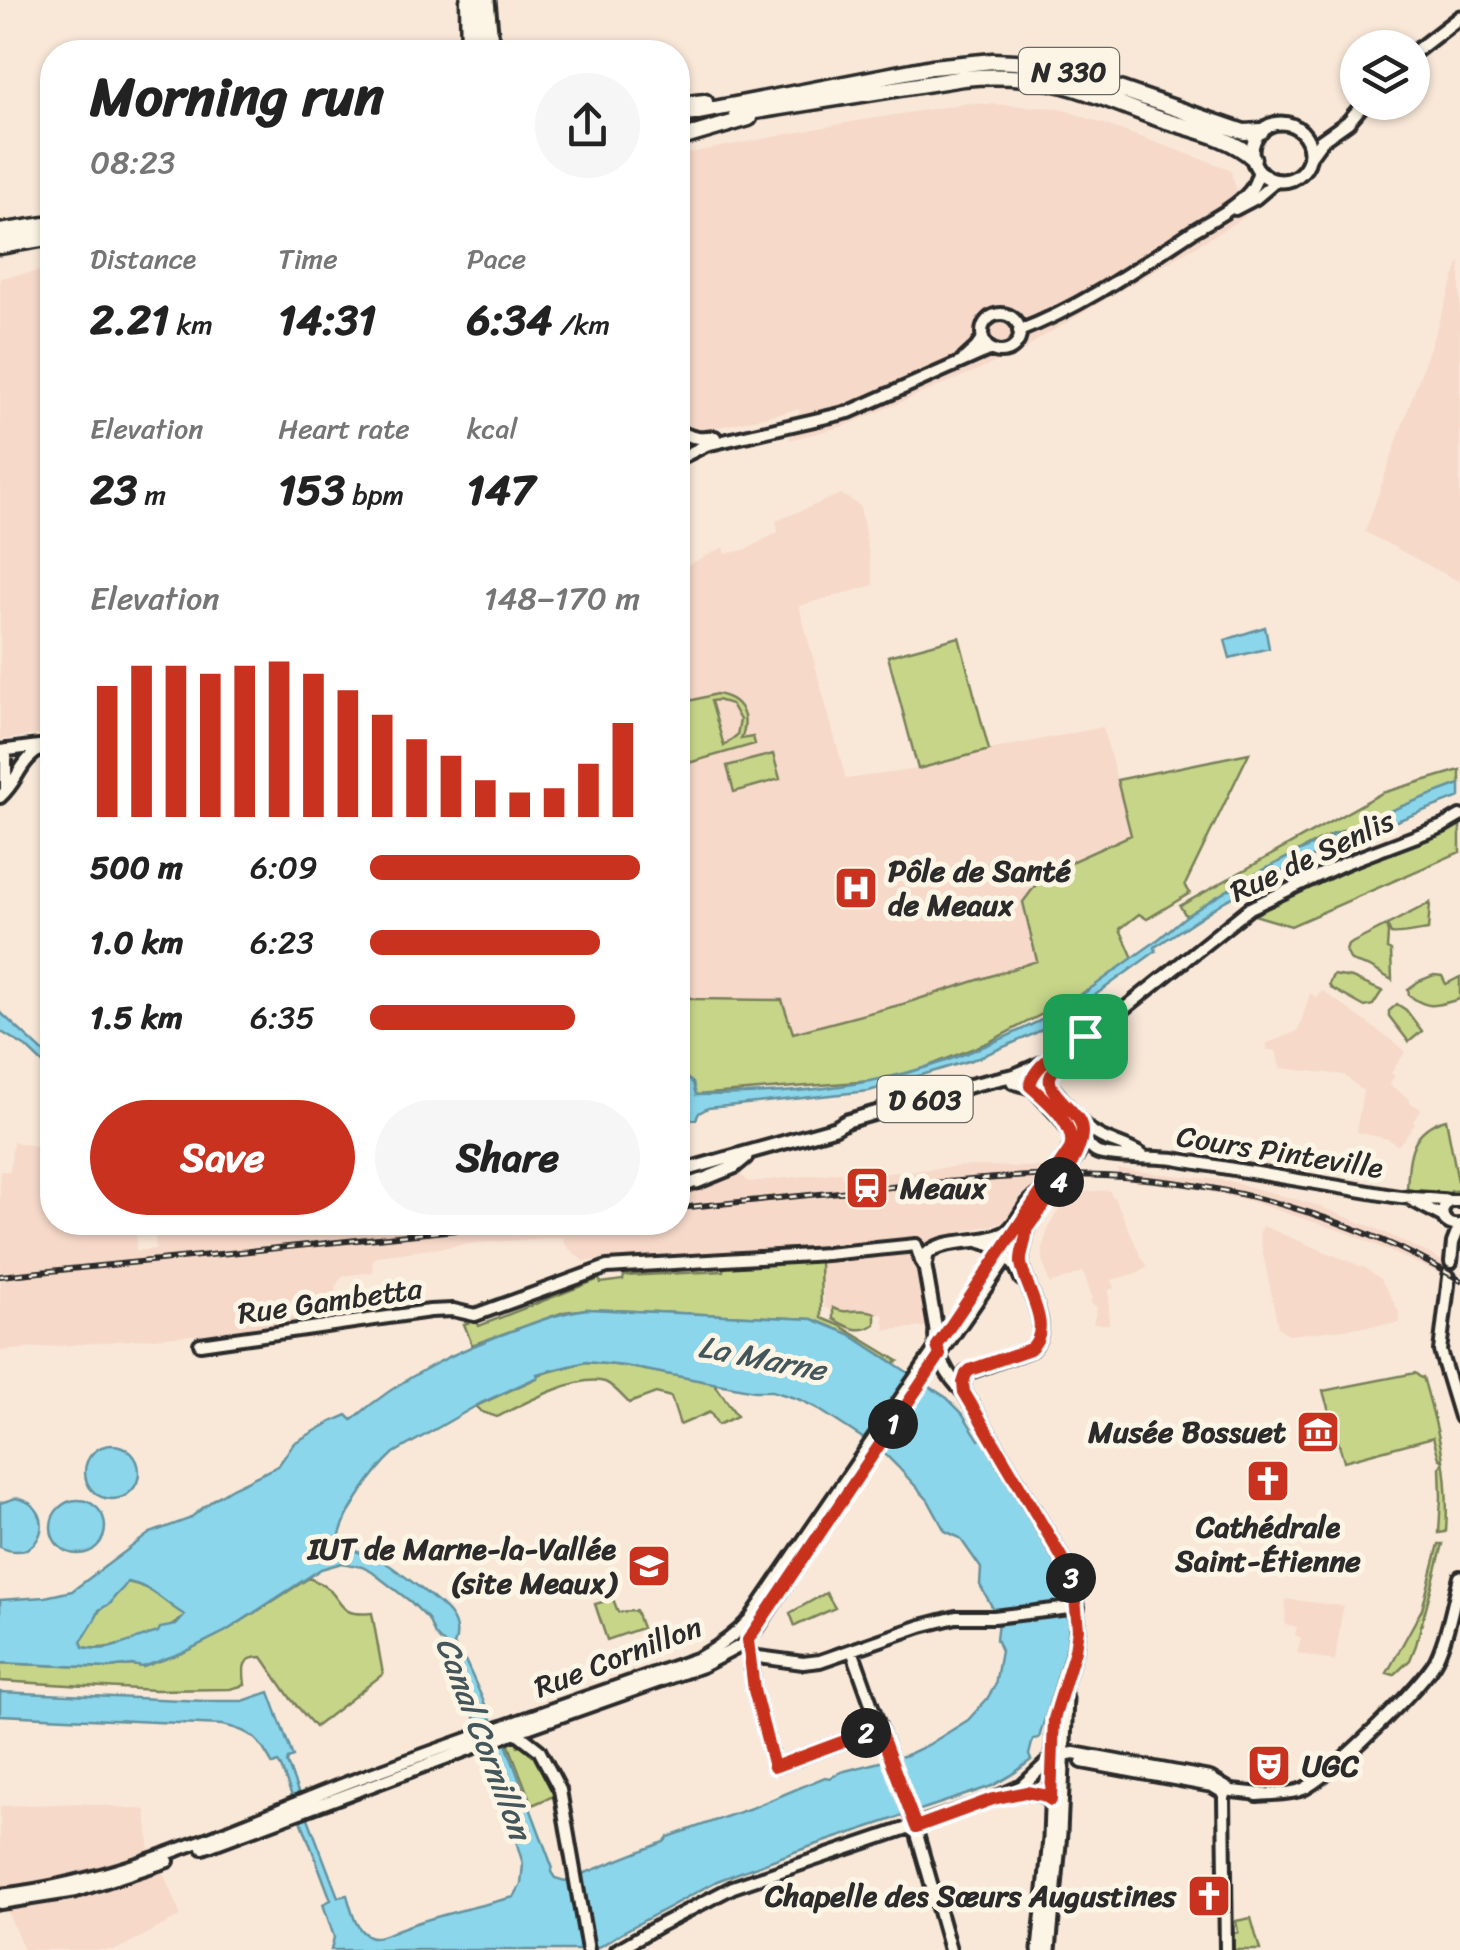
<!DOCTYPE html>
<html lang="en">
<head>
<meta charset="utf-8">
<style>
	body { margin:0; font-family:Sriracha,sans-serif; background:#f6f6f6; color:#222; height:100vh; display:flex; flex-direction:column; font-size:38px; white-space:nowrap }
	* { box-sizing:border-box; margin:0 }
	p { font-size:32px; color:#767676 }
	.icon { flex:none; width:55px; height:55px; fill:none; stroke:currentColor; stroke-width:2; stroke-linecap:round; stroke-linejoin:round }
	.map { position:relative; flex:1; overflow:hidden }
	.drawer { position:absolute; left:40px; top:40px; width:650px; height:1195px; display:flex; flex-direction:column; background:#fff; border-radius:40px; box-shadow:0 2px 8px #0004 }
	.drawer>* { flex:none }
	.buttons { position:absolute; left:1340px; top:30px; display:grid; gap:20px }
	.buttons a { display:grid; place-items:center; width:90px; height:90px; border-radius:50%; background:#fff; box-shadow:0 2px 8px #0004; font-size:50px }
	.pin { position:absolute; display:grid; place-items:center; width:85px; height:85px; color:#fff; margin:-42px; border-radius:20px; box-shadow:0 5px 15px #0006 }
	.km { position:absolute; width:50px; height:50px; margin:-25px; border-radius:50%; background:#222; color:#fff; font-size:28px; line-height:50px; text-align:center }
	.round { display:grid; place-items:center; flex:none; width:105px; height:105px; border-radius:52px; background:#f6f6f6 }
	.head { display:flex; align-items:center; justify-content:space-between; height:170px; padding:0 50px }
	h1 { font-size:55px; font-weight:800; line-height:75px }
	.figures { display:grid; grid-template-columns:repeat(3,1fr); gap:15px; height:170px; padding:10px 50px }
	.figures div { display:grid; align-content:center }
	.figures b { font-size:42px; font-weight:800 }
	.figures small { font-size:28px; font-weight:400 }
	.figures p { font-size:28px }
	.chart { height:280px; padding:20px 50px }
	.chart p { display:flex; justify-content:space-between }
	.chart svg { width:100%; height:180px; margin-top:10px; stroke:#c8321e; stroke-width:6 }
	.action { display:flex; gap:20px; margin-top:auto; padding:20px 50px }
	.action a { flex:1; height:115px; border-radius:60px; background:#c8321e; color:#fff; font-size:40px; font-weight:800; line-height:115px; text-align:center }
	.action a+a { background:#f6f6f6; color:#222 }
	ul { padding:0 50px; list-style:none; font-size:32px }
	li { display:grid; grid-template-columns:160px 120px 1fr; align-items:center; height:75px }
	li i { height:25px; border-radius:12px; background:#c8321e }
	.map>svg:first-child { display:block }
	.built { fill:#f6d9c9 }
	.green { fill:#c7d589; stroke:#79805a; stroke-width:2.5; fill-rule:evenodd }
	.water { fill:#8bd6eb; stroke:#65929e; stroke-width:2.5; fill-rule:evenodd }
	.lines { fill:none; stroke-linecap:round; stroke-linejoin:round }
	.river { stroke:#8bd6eb; stroke-width:11 }
	.secondary-casing { stroke:#2b2b2b; stroke-width:18 }
	.primary-casing { stroke:#2b2b2b; stroke-width:19 }
	.highway-casing { stroke:#2b2b2b; stroke-width:21 }
	.secondary { stroke:#fcf5e5; stroke-width:10 }
	.primary { stroke:#fcf5e5; stroke-width:11 }
	.highway { stroke:#fcf5e5; stroke-width:14 }
	.rail-casing { stroke:#2b2b2b; stroke-width:6 }
	.rail { stroke:#fcf5e5; stroke-width:2.5; stroke-dasharray:8; stroke-linecap:butt }
	.route-casing { stroke:#fff; stroke-width:20 }
	.route { stroke:#c8321e; stroke-width:12 }
	.labels { text-anchor:middle; stroke-width:10; stroke-linejoin:round; paint-order:stroke }
	.shield { fill:#fcf5e5; stroke:#6a6863; stroke-width:2.5 }
	.shield-label { font-size:28px; font-weight:bold; fill:#2b2b2b }
	.street-label { font-size:30px; fill:#2b2b2b; stroke:#fcf5e5 }
	.poi-label { font-size:30px; font-weight:bold; fill:#2b2b2b; stroke:#fcf5e5; text-anchor:start }
	.water-label { font-size:32px; font-style:italic; fill:#43565b; stroke:#fcf5e5 }
</style>
</head>
<body>
<div class="map">
<svg width="1460" height="1950" viewBox="0 0 1460 1950">
	<rect width="100%" height="100%" fill="#f9e8d8"/>
	<filter id="ink" filterUnits="userSpaceOnUse"><feTurbulence type="fractalNoise" baseFrequency=".01" numOctaves="2"/><feDisplacementMap in="SourceGraphic" scale="20" xChannelSelector="R" yChannelSelector="G"/><feConvolveMatrix kernelMatrix="1 2 1 2 8 2 1 2 1" color-interpolation-filters="sRGB"/></filter>
	<g filter="url(#ink)">
		<path class="built" d="M 968,103 L 1059,108 L 1230,169 L 1245,217 L 1039,339 L 1025,350 L 845,426 L 789,440 L 800,409 L 678,436 L 678,162 L 684,154 L 851,122 Z
			M 1460,261 L 1460,582 L 1365,532 Z
			M 52,269 L 52,733 L 0,740 L 0,278 Z
			M 841,494 L 860,506 L 874,585 L 799,606 L 846,779 L 918,769 L 989,750 L 1103,727 L 1131,835 L 1044,874 L 1024,901 L 1038,961 L 903,1004 L 793,1033 L 678,994 L 678,570 L 724,547 L 726,554 L 747,549 L 778,532 L 776,521 Z
			M 1322,990 L 1406,1051 L 1391,1073 L 1395,1076 L 1389,1084 L 1409,1099 L 1409,1102 L 1422,1109 L 1413,1121 L 1415,1124 L 1398,1146 L 1388,1139 L 1356,1132 L 1363,1091 L 1344,1075 L 1280,1068 L 1276,1051 L 1267,1050 L 1267,1043 L 1298,1031 L 1310,993 L 1316,997 Z
			M 13,1142 L 52,1149 L 52,1222 L 137,1223 L 136,1251 L 155,1249 L 156,1223 L 315,1223 L 317,1234 L 435,1222 L 678,1222 L 678,1194 L 694,1190 L 739,1170 L 742,1176 L 749,1182 L 841,1172 L 842,1177 L 962,1166 L 1053,1167 L 1031,1195 L 1005,1222 L 938,1237 L 917,1261 L 928,1327 L 885,1330 L 883,1314 L 841,1315 L 824,1307 L 819,1251 L 583,1261 L 564,1244 L 563,1237 L 478,1243 L 378,1256 L 372,1261 L 373,1272 L 343,1276 L 335,1287 L 339,1319 L 261,1329 L 0,1351 L 0,1171 L 10,1171 Z
			M 1117,1169 L 1229,1181 L 1313,1204 L 1375,1228 L 1430,1254 L 1445,1263 L 1443,1275 L 1350,1234 L 1249,1201 L 1187,1187 L 1120,1180 Z
			M 1109,1190 L 1119,1207 L 1141,1257 L 1148,1267 L 1137,1273 L 1112,1280 L 1114,1288 L 1109,1290 L 1109,1324 L 1093,1324 L 1097,1308 L 1090,1302 L 1092,1297 L 1083,1272 L 1050,1284 L 1043,1263 L 1043,1245 L 1050,1224 L 1070,1193 Z
			M 1263,1226 L 1365,1268 L 1381,1279 L 1399,1312 L 1399,1323 L 1289,1335 L 1278,1327 L 1259,1234 Z
			M 1286,1599 L 1343,1606 L 1335,1661 L 1297,1653 L 1301,1638 L 1295,1635 L 1297,1627 L 1285,1625 Z
			M 82,1803 L 146,1810 L 150,1854 L 163,1873 L 181,1916 L 116,1950 L 24,1950 L 6,1909 L 0,1910 L 0,1806 Z"/>
		<path class="green" d="M 959,637 L 989,750 L 918,769 L 888,656 Z
			M 716,694 C 742,698 750,717 741,739 L 753,737 L 755,744 L 678,766 L 678,704 ZM 717,700 L 731,704 L 740,720 L 737,735 L 724,746 L 711,701 Z
			M 1249,753 L 1185,885 L 1190,893 L 1147,919 L 1139,914 L 1120,929 L 1133,958 L 1092,988 L 987,1043 L 896,1079 L 696,1095 L 684,1076 L 678,1077 L 678,994 L 694,999 L 782,1000 L 793,1033 L 903,1004 L 1037,961 L 1023,902 L 1044,874 L 1131,835 L 1117,780 Z
			M 773,754 L 780,779 L 734,792 L 727,766 Z
			M 1460,770 L 1460,784 L 1324,838 L 1236,885 L 1186,916 L 1180,906 L 1382,793 Z
			M 1460,823 L 1460,852 L 1291,926 L 1251,914 L 1321,882 Z
			M 1430,903 L 1428,930 C 1420,931 1397,936 1391,934 L 1387,925 Z
			M 1386,926 L 1388,933 L 1387,949 L 1391,951 L 1392,980 L 1370,967 L 1351,961 L 1346,951 L 1348,945 Z
			M 1333,975 L 1352,978 L 1382,991 L 1373,1005 L 1365,1007 L 1331,988 L 1329,984 Z
			M 1434,975 L 1442,976 L 1446,984 L 1460,977 L 1460,999 C 1437,1005 1429,1011 1409,995 L 1408,989 L 1419,981 Z
			M 1397,1004 L 1406,1010 L 1422,1031 L 1409,1042 L 1389,1016 L 1389,1011 Z
			M 1446,1119 L 1459,1187 L 1457,1191 L 1451,1191 L 1450,1194 L 1443,1196 L 1407,1189 C 1409,1157 1409,1129 1446,1119 Z
			M 820,1259 L 821,1318 L 839,1325 L 898,1361 L 894,1363 L 849,1334 L 812,1319 L 587,1309 L 564,1312 L 472,1345 L 464,1324 L 476,1320 L 479,1326 L 599,1279 L 601,1283 L 623,1280 L 624,1276 L 723,1271 L 724,1265 Z
			M 833,1308 C 847,1316 861,1306 875,1313 L 875,1324 C 860,1335 847,1327 833,1319 Z
			M 586,1362 L 625,1366 L 714,1383 L 737,1416 L 718,1425 L 710,1412 L 680,1425 L 671,1397 L 656,1393 L 629,1403 C 623,1397 613,1385 605,1382 C 579,1373 521,1405 497,1417 L 482,1412 L 476,1406 L 537,1378 L 537,1375 Z
			M 1415,1373 L 1421,1378 L 1423,1377 C 1439,1433 1450,1473 1446,1532 L 1439,1533 L 1441,1497 L 1440,1467 L 1443,1461 L 1439,1458 L 1433,1437 L 1344,1461 L 1323,1391 Z
			M 1439,1544 L 1443,1544 L 1416,1645 L 1410,1660 L 1394,1675 L 1387,1673 L 1422,1609 Z
			M 309,1578 C 310,1579 323,1584 324,1585 C 345,1602 337,1617 372,1613 L 383,1674 L 315,1727 L 291,1699 L 262,1657 C 241,1657 243,1668 245,1685 L 230,1689 L 155,1690 L 0,1681 L 0,1663 L 109,1668 L 132,1665 L 143,1667 L 184,1652 L 226,1631 Z
			M 126,1582 C 149,1585 168,1602 186,1615 C 167,1634 107,1653 83,1647 L 81,1641 C 90,1630 94,1617 103,1606 C 110,1596 121,1592 126,1582 Z
			M 826,1593 L 835,1608 L 795,1626 L 790,1613 Z
			M 613,1599 L 618,1612 L 636,1611 L 642,1628 L 607,1640 L 595,1604 Z
			M 516,1740 L 518,1746 L 524,1744 L 533,1751 L 542,1766 L 556,1795 L 532,1805 L 508,1743 Z
			M 1251,1918 L 1260,1950 L 1232,1950 L 1231,1934 L 1238,1932 L 1236,1921 Z"/>
		<path class="water" d="M 1265,627 L 1269,648 L 1230,658 L 1225,640 Z
			M 1460,784 L 1460,797 L 1352,838 L 1266,879 L 1223,902 L 1155,947 L 1156,951 L 1069,1014 L 1034,1034 L 978,1058 L 869,1091 L 708,1108 L 699,1113 L 696,1119 L 678,1120 L 678,1077 L 684,1076 L 693,1083 L 696,1095 C 753,1095 813,1092 870,1081 C 921,1072 979,1050 1027,1027 C 1072,1006 1112,972 1152,944 C 1165,935 1175,924 1188,915 C 1273,859 1364,819 1460,784 Z
			M 0,1012 L 52,1060 L 52,1072 L 26,1047 L 0,1031 Z
			M 587,1309 L 812,1319 L 849,1334 L 947,1398 L 962,1413 L 979,1440 L 983,1438 L 1058,1569 L 1070,1614 L 1067,1644 L 1039,1738 L 1033,1739 L 1029,1755 L 1031,1760 L 1013,1774 L 992,1786 L 797,1851 L 717,1881 L 621,1933 L 601,1946 L 586,1950 L 331,1950 L 334,1937 L 323,1904 L 331,1900 L 281,1767 L 278,1763 L 273,1765 C 258,1739 254,1732 223,1725 L 0,1715 L 0,1692 L 204,1701 L 243,1701 L 269,1692 L 293,1757 L 288,1759 L 287,1763 L 338,1897 L 347,1895 C 351,1908 355,1931 369,1936 C 379,1940 390,1932 399,1929 C 435,1915 476,1907 514,1897 L 521,1884 L 523,1864 L 488,1748 L 450,1661 L 453,1659 L 447,1647 L 435,1635 L 428,1619 L 411,1602 L 372,1572 L 362,1567 L 342,1563 L 321,1569 L 226,1631 L 184,1652 L 143,1667 L 132,1665 L 109,1668 L 0,1663 L 0,1600 L 45,1597 L 72,1591 L 150,1533 L 189,1519 L 214,1499 L 232,1488 L 278,1466 L 294,1443 L 331,1422 L 347,1415 L 352,1420 C 403,1376 457,1350 520,1328 C 542,1320 563,1312 587,1309 ZM 586,1362 L 625,1366 L 754,1391 L 772,1391 L 798,1399 L 815,1407 L 881,1450 L 898,1467 L 928,1500 L 945,1531 L 960,1538 L 981,1568 L 980,1585 L 995,1612 L 998,1622 L 996,1639 L 1001,1651 L 995,1685 L 987,1699 L 968,1720 L 928,1745 L 907,1755 L 841,1772 L 830,1778 L 825,1777 L 754,1807 L 668,1837 L 664,1842 L 565,1881 L 555,1878 L 551,1872 L 552,1866 L 506,1744 L 493,1722 L 465,1660 L 460,1657 L 454,1645 C 458,1636 457,1624 450,1615 C 443,1604 393,1567 381,1560 C 367,1553 348,1553 339,1539 C 344,1513 374,1471 394,1453 L 481,1403 L 538,1377 L 537,1374 ZM 127,1582 C 151,1585 165,1604 185,1615 L 176,1625 L 160,1628 L 158,1632 C 132,1639 109,1654 83,1647 L 81,1641 C 85,1636 98,1616 99,1610 L 111,1603 C 115,1593 123,1591 127,1582 Z
			M85 1472a27 27 0 1 1 54 0a27 27 0 1 1-54 0Z
			M 16,1498 C 61,1507 41,1567 0,1547 L 0,1503 Z
			M51 1527a27 27 0 1 1 54 0a27 27 0 1 1-54 0Z"/>
		<g class="lines">
			<path class="river" d="M 247,1571 L 277,1535"/>
			<defs>
				<path id="secondary" d="M 1235,209 L 1256,198 L 1276,181
					M982 333a19 19 0 1 1 38 0a19 19 0 1 1-38 0Z
					M 1019,331 C 1082,307 1137,268 1193,231 C 1211,220 1236,208 1250,191 C 1255,185 1257,178 1259,170
					M 964,359 L 976,348 L 983,338
					M 678,435 L 685,434 C 695,439 703,439 715,437
					M 678,454 L 684,456 L 706,445 L 849,412 L 991,349
					M 6,750 L 6,789
					M 0,751 L 39,746
					M 0,797 C 21,778 17,761 47,745
					M 1012,1076 L 1044,1062 L 1089,1034
					M 1033,1083 L 1089,1040 L 1099,1029 L 1250,908 L 1345,863 L 1443,826 L 1460,816
					M 1081,1123 C 1103,1143 1119,1141 1142,1155
					M 1078,1133 C 1083,1139 1090,1148 1096,1152 C 1106,1158 1158,1157 1174,1159 L 1393,1196 C 1412,1199 1430,1198 1449,1201
					M 678,1188 L 700,1180
					M 1410,1199 L 1442,1216
					M 981,1242 C 999,1245 1015,1262 1021,1279
					M 1451,1262 L 1453,1243 L 1460,1225 C 1444,1227 1436,1212 1449,1201 L 1460,1201
					M 1449,1277 L 1440,1351 L 1460,1417
					M 200,1344 L 430,1311 L 453,1310 L 475,1315 L 607,1267 L 827,1254 L 916,1245 L 921,1261 L 925,1267
					M 852,1650 L 915,1827 L 950,1950
					M 750,1651 L 754,1690 L 774,1767 L 879,1728
					M 751,1656 L 803,1663 L 820,1661 L 921,1626 L 956,1617 L 994,1617 L 1078,1607
					M 516,1732 L 539,1750 L 560,1790 L 588,1950
					M 1082,1762 L 1212,1786 L 1222,1792
					M 1016,1794 C 1030,1791 1040,1793 1051,1800 L 1053,1806
					M 1257,1795 C 1272,1793 1289,1795 1303,1789 C 1328,1778 1424,1684 1436,1660 C 1448,1635 1453,1604 1460,1577
					M 203,1848 L 507,1735 L 702,1666 L 740,1646 L 759,1626 L 835,1508 L 1005,1260
					M 0,1895 C 123,1881 233,1827 347,1783 C 464,1739 582,1699 699,1658 C 719,1647 735,1636 750,1619 L 1037,1200
					M 0,1903 L 76,1891 L 168,1861
					M 617,1950 L 660,1925 L 733,1887 L 993,1799 L 1022,1786 L 1053,1757 L 1074,1753 L 1210,1778 L 1232,1791 L 1261,1794
					M 1226,1950 L 1224,1798 L 1227,1789"/>
				<path id="primary" d="M 478,0 L 482,52
					M 488,0 L 493,52
					M 1412,54 L 1460,17
					M1252 152a29 29 0 1 1 58 0a29 29 0 1 1-58 0Z
					M 1310,156 L 1321,141 L 1348,122 L 1365,102
					M 1013,1082 L 1033,1088 L 1060,1117 L 1073,1136 L 1073,1143 L 1058,1170
					M 678,1172 L 835,1128 L 847,1121 L 976,1084 L 1011,1076 L 1031,1078 L 1051,1087 L 1081,1123 L 1083,1138 L 1078,1154 L 1026,1230 C 1027,1242 1020,1251 1021,1263 C 1025,1289 1055,1327 1031,1349 L 971,1371 L 966,1373 L 963,1383 L 964,1392 L 1062,1558 L 1074,1588 L 1078,1629 L 1075,1650 L 1054,1719 L 1050,1839 L 1039,1950
					M 697,1182 L 734,1167 L 746,1157
					M 964,1392 C 948,1378 933,1351 936,1330 L 925,1267 L 927,1254 C 944,1237 983,1245 1005,1233 C 1018,1226 1020,1211 1030,1202 C 1037,1195 1042,1193 1048,1185
					M 1049,1950 L 1060,1833 L 1066,1698"/>
				<path id="highway" d="M 468,0 L 469,52
					M 678,105 L 705,102
					M 737,114 L 963,78 C 984,76 1005,76 1026,78 C 1072,82 1117,104 1160,119 C 1190,129 1230,136 1253,158
					M 678,116 L 932,67 L 993,61 L 1015,62 L 1054,67 L 1073,73 L 1244,132 L 1261,131
					M 678,139 L 749,118
					M 0,232 L 52,224
					M 0,246 L 52,237"/>
			</defs>
			<use href="#secondary" class="secondary-casing"/>
			<use href="#primary" class="primary-casing"/>
			<use href="#highway" class="highway-casing"/>
			<use href="#secondary" class="secondary"/>
			<use href="#primary" class="primary"/>
			<use href="#highway" class="highway"/>
			<defs>
				<path id="rail" d="M 678,1208 C 759,1200 840,1192 921,1184 C 982,1179 1043,1173 1104,1176 C 1227,1181 1353,1217 1460,1280
					M 0,1276 L 537,1222"/>
			</defs>
			<use href="#rail" class="rail-casing"/>
			<use href="#rail" class="rail"/>
		</g>
	</g>
	<g class="lines" filter="url(#ink)">
		<defs>
			<path id="route" d="M 1099,1029 C 1089,1041 1051,1067 1050,1078 C 1048,1088 1059,1097 1065,1104 C 1070,1109 1077,1116 1080,1122 C 1093,1148 1041,1208 1026,1230 C 1027,1242 1020,1251 1021,1263 C 1025,1289 1055,1328 1030,1349 L 970,1370 L 966,1374 L 963,1383 L 964,1392 L 1062,1558 L 1074,1588 L 1078,1629 L 1075,1650 L 1054,1719 L 1051,1800 L 1043,1795 L 1026,1792 L 993,1799 L 916,1827 L 879,1728 L 774,1767 L 754,1690 L 748,1640 L 940,1355 L 937,1346 L 1070,1149 C 1078,1126 1046,1100 1030,1086 C 1033,1062 1077,1039 1099,1029 Z"/>
		</defs>
		<use href="#route" class="route-casing"/>
		<use href="#route" class="route"/>
	</g>
	<defs>
		<symbol id="hospital-square" viewBox="-11 -11 22 22"><rect x="-9" y="-9" width="18" height="18" rx="4" fill="#c8321e" stroke="#fcf5e5"/><path d="M-5-5h3v3.5h4V-5h3V5h-3V1.5h-4V5h-3Z" fill="#fff"/></symbol>
		<symbol id="station-square" viewBox="-11 -11 22 22"><rect x="-9" y="-9" width="18" height="18" rx="4" fill="#c8321e" stroke="#fcf5e5"/><path d="M-3-6H3Q5-6 5-4V2Q5 4 3 4L4.5 6H3L1.5 4h-3L-3 6H-4.5L-3 4Q-5 4-5 2V-4Q-5-6-3-6ZM-3.5-4v3h7v-3ZM-3.5 1v1.5H-2V1ZM2 1v1.5H3.5V1Z" fill="#fff"/></symbol>
		<symbol id="museum-square" viewBox="-11 -11 22 22"><rect x="-9" y="-9" width="18" height="18" rx="4" fill="#c8321e" stroke="#fcf5e5"/><path d="M0-6L6-3V-2H-6V-3ZM-5-1h2V3h-2ZM-1-1h2V3h-2ZM3-1h2V3H3ZM-6 4H6V6H-6Z" fill="#fff"/></symbol>
		<symbol id="church-square" viewBox="-11 -11 22 22"><rect x="-9" y="-9" width="18" height="18" rx="4" fill="#c8321e" stroke="#fcf5e5"/><path d="M-1.2-6h2.4v3.5h3.3v2.4h-3.3V6h-2.4V-.1h-3.3v-2.4h3.3Z" fill="#fff"/></symbol>
		<symbol id="university-square" viewBox="-11 -11 22 22"><rect x="-9" y="-9" width="18" height="18" rx="4" fill="#c8321e" stroke="#fcf5e5"/><path d="M0-5L7-2L0 1L-7-2ZM-4 1L0 2.5L4 1V4Q0 6-4 4Z" fill="#fff"/></symbol>
		<symbol id="theatre-square" viewBox="-11 -11 22 22"><rect x="-9" y="-9" width="18" height="18" rx="4" fill="#c8321e" stroke="#fcf5e5"/><path d="M-5-5.5Q0-4 5-5.5V0Q5 5 0 6Q-5 5-5 0ZM-3.3-2.5H-1v1.5H-3.3ZM1-2.5H3.3v1.5H1ZM-2.8 1Q0 5.5 2.8 1Z" fill="#fff"/></symbol>
	</defs>
	<g fill-rule="evenodd">
		<use href="#hospital-square" x="831" y="863" width="50" height="50"/>
		<use href="#station-square" x="842" y="1163" width="50" height="50"/>
		<use href="#museum-square" x="1293" y="1407" width="50" height="50"/>
		<use href="#church-square" x="1243" y="1456" width="50" height="50"/>
		<use href="#university-square" x="624" y="1541" width="50" height="50"/>
		<use href="#theatre-square" x="1244" y="1741" width="50" height="50"/>
		<use href="#church-square" x="1184" y="1871" width="50" height="50"/>
	</g>
	<g class="labels">
		<g class="shield">
			<rect x="1019" y="48" width="100" height="46" rx="8"/>
			<rect x="877.5" y="1076" width="95" height="46" rx="8"/>
		</g>
		<g class="shield-label">
			<text x="1069" y="81">N 330</text>
			<text x="925" y="1109">D 603</text>
		</g>
		<g class="street-label">
			<text transform="translate(1312 856) rotate(-25)" y="10">Rue de Senlis</text>
			<text transform="translate(1280 1152) rotate(9)" y="10">Cours Pinteville</text>
			<text transform="translate(330 1301) rotate(-8)" y="10">Rue Gambetta</text>
			<text transform="translate(618 1657) rotate(-21)" y="10">Rue Cornillon</text>
		</g>
		<g class="poi-label">
			<text x="888" y="881">Pôle de Santé<tspan x="888" dy="34">de Meaux</tspan></text>
			<text x="900" y="1198">Meaux</text>
			<text x="1286" y="1442" text-anchor="end">Musée Bossuet</text>
			<text x="1268" y="1537" text-anchor="middle">Cathédrale<tspan x="1268" dy="34">Saint-Étienne</tspan></text>
			<text x="616" y="1559" text-anchor="end">IUT de Marne-la-Vallée<tspan x="616" dy="34">(site Meaux)</tspan></text>
			<text x="1302" y="1776">UGC</text>
			<text x="1176" y="1906" text-anchor="end">Chapelle des Sœurs Augustines</text>
		</g>
		<g class="water-label">
			<text transform="translate(762 1358) rotate(11)" y="11">La Marne</text>
			<text transform="translate(484 1738) rotate(69)" y="11">Canal Cornillon</text>
		</g>
	</g>
</svg>
<div class="buttons">
<a><svg class="icon" aria-label="layers" viewBox="0 0 24 24"><path d="M12 4l9 5-9 5-9-5zM3 14l9 5 9-5"/></svg></a>
</div>
<div class="pin" style="left:1085px;top:1036px;background:#1e9e55"><svg class="icon" aria-label="arrive" viewBox="0 0 24 24"><path d="M6 21V4h12l-3 4 3 4H6"/></svg></div>
<b class="km" style="left:893px;top:1424px">1</b>
<b class="km" style="left:866px;top:1733px">2</b>
<b class="km" style="left:1071px;top:1578px">3</b>
<b class="km" style="left:1059px;top:1182px">4</b>
<section class="drawer">
<div class="head"><div><h1>Morning run</h1><p>08:23</p></div><a class="round"><svg class="icon" aria-label="share" viewBox="0 0 24 24"><path d="M12 15V3M7 8l5-5 5 5M5 13v7h14v-7"/></svg></a></div>
<div class="figures">
<div><p>Distance</p><b>2.21<small> km</small></b></div>
<div><p>Time</p><b>14:31</b></div>
<div><p>Pace</p><b>6:34<small> /km</small></b></div>
</div>
<div class="figures">
<div><p>Elevation</p><b>23<small> m</small></b></div>
<div><p>Heart rate</p><b>153<small> bpm</small></b></div>
<div><p>kcal</p><b>147</b></div>
</div>
<div class="chart"><p><span>Elevation</span>148–170 m</p>
<svg viewBox="0 0 160 44" preserveAspectRatio="none"><path d="M5 44V12M15 44V7M25 44V7M35 44V9M45 44V7M55 44V6M65 44V9M75 44V13M85 44V19M95 44V25M105 44V29M115 44V35M125 44V38M135 44V37M145 44V31M155 44V21"/></svg>
</div>
<ul>
<li><b>500 m</b>6:09<i style="width:100%"></i></li>
<li><b>1.0 km</b>6:23<i style="width:85%"></i></li>
<li><b>1.5 km</b>6:35<i style="width:76%"></i></li>
</ul>
<div class="action"><a>Save</a><a>Share</a></div>
</section>
</div>
</body>
</html>
